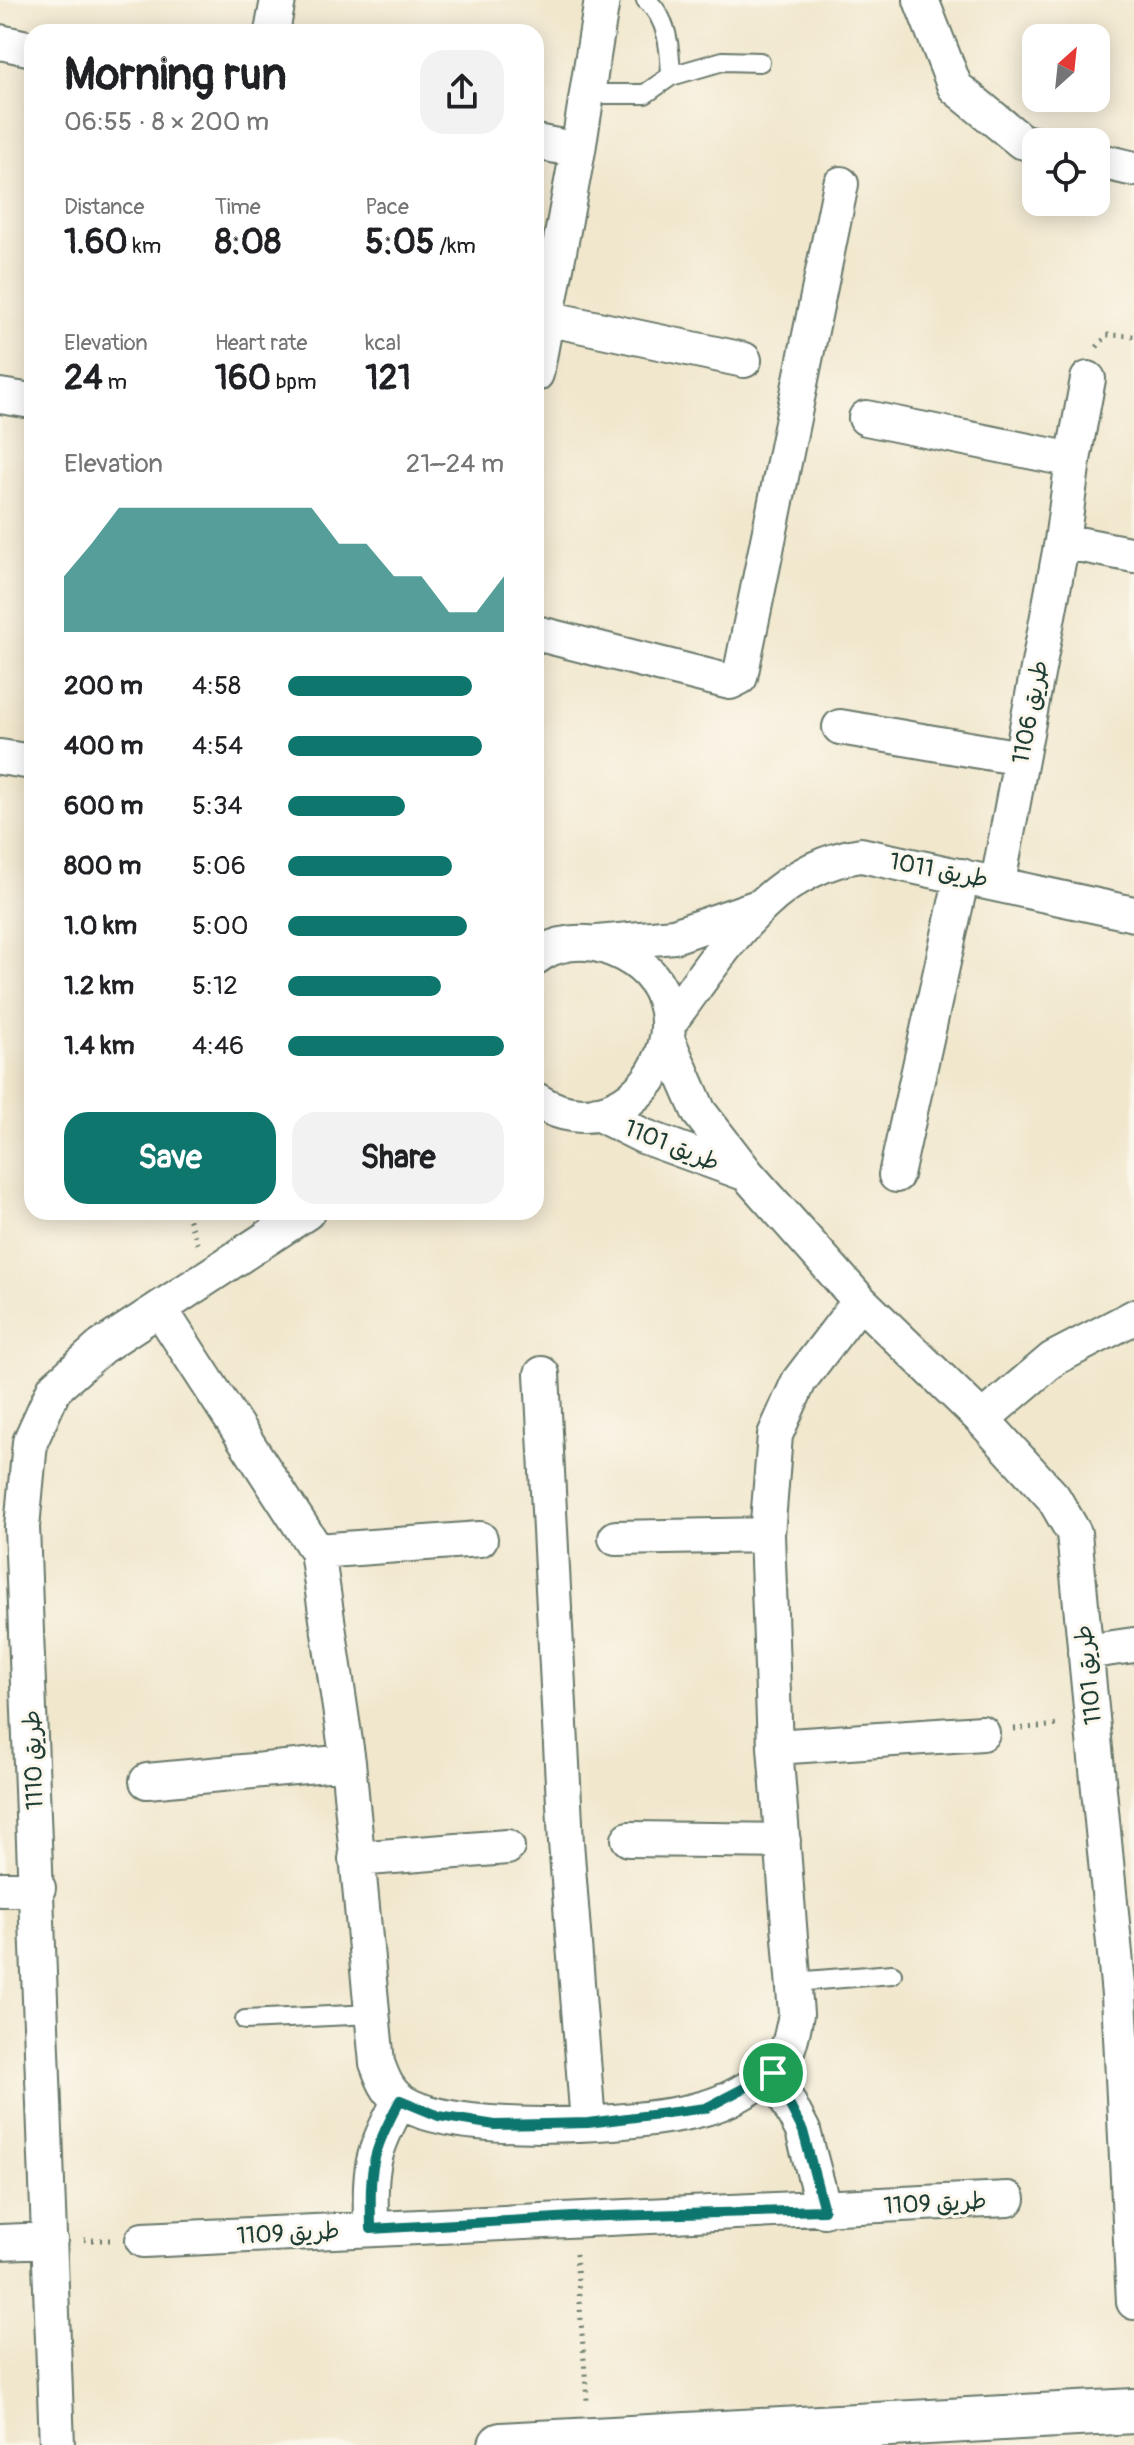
<!DOCTYPE html>
<html lang="en">
<head>
<meta charset="utf-8">
<style>
	body { margin:0; font-family:Pangolin,"Playpen Sans Arabic",sans-serif; background:#f2f2f2; color:#202124; height:100vh; display:flex; flex-direction:column; font-size:30px; white-space:nowrap }
	* { box-sizing:border-box; margin:0 }
	p { font-size:26px; color:#757577 }
	.icon { flex:none; width:44px; height:44px; fill:none; stroke:currentColor; stroke-width:2; stroke-linecap:round; stroke-linejoin:round }
	.map { position:relative; flex:1; overflow:hidden }
	.panel { position:absolute; left:24px; top:24px; width:520px; height:1196px; display:flex; flex-direction:column; background:#fff; border-radius:24px; box-shadow:0 4px 20px #0003 }
	.panel>* { flex:none }
	.needle { width:52px; rotate:27deg }
	.tools { position:absolute; left:1022px; top:24px; display:grid; gap:16px }
	.tools a { display:grid; place-items:center; width:88px; height:88px; border-radius:16px; background:#fff; box-shadow:0 4px 20px #0003; font-size:40px }
	.pin { position:absolute; display:grid; place-items:center; width:68px; height:68px; color:#fff; margin:-34px; border:4px solid #fff; border-radius:50%; box-shadow:0 2px 8px #0007 }
	.round { display:grid; place-items:center; flex:none; width:84px; height:84px; border-radius:24px; background:#f2f2f2 }
	.headline { display:flex; align-items:center; justify-content:space-between; height:136px; padding:0 40px }
	h1 { font-size:44px; font-weight:800; line-height:60px }
	.stats { display:grid; grid-template-columns:repeat(3,1fr); gap:12px; height:136px; padding:8px 40px }
	.stats div { display:grid; align-content:center }
	.stats b { font-size:34px; font-weight:800 }
	.stats small { font-size:22px; font-weight:400 }
	.stats p { font-size:22px }
	.chart { height:224px; padding:16px 40px }
	.chart p { display:flex; justify-content:space-between }
	.chart svg { width:100%; height:144px; margin-top:8px; fill:#0f766e; opacity:.7 }
	.button { display:flex; gap:16px; margin-top:auto; padding:16px 40px }
	.button a { flex:1; height:92px; border-radius:24px; background:#0f766e; color:#fff; font-size:32px; font-weight:800; line-height:92px; text-align:center }
	.button a+a { background:#f2f2f2; color:#202124 }
	ul { padding:0 40px; list-style:none; font-size:26px }
	li { display:grid; grid-template-columns:128px 96px 1fr; align-items:center; height:60px }
	li i { height:20px; border-radius:10px; background:#0f766e }
	.map>svg:first-child { display:block }
	.lines { fill:none; stroke-linecap:round; stroke-linejoin:round }
	.service-casing { stroke:#68786a; stroke-width:22 }
	.minor-casing { stroke:#68786a; stroke-width:38 }
	.tertiary-casing { stroke:#68786a; stroke-width:48 }
	.path { stroke:#68786a; stroke-width:5; stroke-dasharray:2 6; stroke-linecap:butt }
	.service { stroke:#fff; stroke-width:18 }
	.minor { stroke:#fff; stroke-width:34 }
	.tertiary { stroke:#fff; stroke-width:44 }
	.route-casing { stroke:#fff; stroke-width:16 }
	.route { stroke:#0f766e; stroke-width:10 }
	.labels { text-anchor:middle; stroke-width:6; stroke-linejoin:round; paint-order:stroke }
	.street-label { font-size:24px; fill:#1f3d34; stroke:#fbf7ec }
</style>
</head>
<body>
<div class="map">
<svg width="1134" height="2445" viewBox="0 0 1134 2445">
	<rect width="100%" height="100%" fill="#fbf7ec"/>
	<filter id="ink" filterUnits="userSpaceOnUse"><feTurbulence type="fractalNoise" baseFrequency=".0125" numOctaves="2"/><feDisplacementMap in="SourceGraphic" scale="16" xChannelSelector="R" yChannelSelector="G"/><feConvolveMatrix kernelMatrix="1 2 1 2 8 2 1 2 1" color-interpolation-filters="sRGB"/></filter>
	<filter id="wash" filterUnits="userSpaceOnUse"><feTurbulence type="fractalNoise" baseFrequency=".006" numOctaves="4" result="noise"/><feDisplacementMap in="SourceGraphic" scale="32" xChannelSelector="R" yChannelSelector="G"/><feGaussianBlur stdDeviation="1.8" result="paint"/><feColorMatrix in="noise" values="0 0 0 0 0 0 0 0 0 0 0 0 0 0 0 0 0 1.4 0 .05"/><feComposite in="paint" operator="in"/></filter>
	<g filter="url(#wash)">
		<rect width="100%" height="100%" fill="#f1e7cd"/>
	</g>
	<g filter="url(#ink)">
		<g class="lines">
			<defs>
				<path id="service" d="M 671,76 L 723,61 L 760,62
					M 587,94 L 645,94 L 671,76 C 670,49 668,18 646,0
					M 794,1982 L 892,1974
					M 245,2020 L 372,2014"/>
				<path id="minor" d="M 921,0 L 955,87 L 1021,141 L 1036,145
					M 272,32 L 278,0
					M 0,42 L 32,49
					M 536,142 L 578,150
					M 1096,160 L 1134,169
					M 546,318 L 744,360
					M 536,374 L 578,150 L 602,0
					M 0,396 L 32,401
					M 866,418 L 1073,460 L 1062,541 L 998,882
					M 1073,460 L 1088,379
					M 1062,541 L 1134,555
					M 536,633 L 730,682 L 740,677 L 841,184
					M 840,727 L 1021,758
					M 0,757 L 32,762
					M 597,943 L 674,936 L 755,908
					M 536,957 C 555,942 584,939 606,947 C 734,990 640,1167 536,1100
					M 668,1024 C 721,954 768,868 861,855 L 1134,914
					M 668,1041 L 699,1112 L 747,1174 L 860,1301 L 982,1419 L 1053,1497 L 1074,1533 L 1119,1995 L 1134,2302
					M 597,1113 L 643,1136 L 747,1174
					M 896,1175 L 962,876
					M 160,1309 L 317,1551 L 348,1762 L 377,2063 C 382,2076 386,2089 398,2099 C 448,2138 644,2126 705,2108 C 727,2102 752,2088 770,2074 C 788,2061 792,2035 796,2014 L 775,1747 L 767,1535 L 775,1435 L 799,1381 L 860,1301
					M 542,1374 L 566,1842 L 588,2123
					M 982,1419 L 1053,1359 L 1134,1317
					M 616,1538 L 767,1535
					M 317,1551 L 480,1539
					M 1085,1652 L 1134,1645
					M 775,1747 L 982,1733
					M 147,1781 L 348,1762
					M 629,1839 L 783,1841
					M 356,1859 L 507,1847
					M 0,1889 L 38,1888
					M 773,2073 L 803,2131 L 824,2210
					M 371,2229 C 370,2165 370,2157 400,2100
					M 143,2240 L 1008,2199
					M 0,2242 L 50,2240
					M 57,2445 L 22,1527 L 30,1442 L 54,1389 L 101,1347 L 307,1212"/>
				<path id="tertiary" d="M 501,2445 L 1134,2411"/>
			</defs>
			<use href="#service" class="service-casing"/>
			<use href="#minor" class="minor-casing"/>
			<use href="#tertiary" class="tertiary-casing"/>
			<path class="path" d="M 1097,347 L 1107,335 L 1134,336
				M 186,1212 L 198,1245
				M 1014,1729 L 1060,1725
				M 84,2240 L 110,2240
				M 576,2254 L 587,2400"/>
			<use href="#service" class="service"/>
			<use href="#minor" class="minor"/>
			<use href="#tertiary" class="tertiary"/>
		</g>
	</g>
	<g class="lines" filter="url(#ink)">
		<defs>
			<path id="route" d="M 773,2073 L 803,2131 L 824,2210 L 573,2217 L 371,2229 C 370,2166 370,2157 400,2100 L 439,2116 L 495,2125 L 588,2123 L 706,2108 Z"/>
		</defs>
		<use href="#route" class="route-casing"/>
		<use href="#route" class="route"/>
	</g>
	<g class="labels">
		<g class="street-label">
			<text transform="translate(1030 712) rotate(-79)" y="8">طريق 1106</text>
			<text transform="translate(939 870) rotate(11)" y="8">طريق 1011</text>
			<text transform="translate(672 1145) rotate(22)" y="8">طريق 1101</text>
			<text transform="translate(1088 1675) rotate(-96)" y="8">طريق 1101</text>
			<text transform="translate(33 1760) rotate(-92)" y="8">طريق 1110</text>
			<text transform="translate(935 2203) rotate(-3)" y="8">طريق 1109</text>
			<text transform="translate(288 2233) rotate(-3)" y="8">طريق 1109</text>
		</g>
	</g>
</svg>
<div class="tools">
<a><svg class="needle" viewBox="-14 -14 28 28"><path d="M0-13l5 13h-10z" fill="#e53935"/><path d="M0 13l5-13h-10z" fill="#757577"/></svg></a>
<a><svg class="icon" aria-label="locate" viewBox="0 0 24 24"><circle cx="12" cy="12" r="6"/><path d="M12 2v4M12 18v4M2 12h4M18 12h4"/></svg></a>
</div>
<div class="pin" style="left:773px;top:2073px;background:#1e9e55"><svg class="icon" aria-label="arrive" viewBox="0 0 24 24"><path d="M6 21V4h12l-3 4 3 4H6"/></svg></div>
<section class="panel">
<div class="headline"><div><h1>Morning run</h1><p>06:55 · 8 × 200 m</p></div><a class="round"><svg class="icon" aria-label="share" viewBox="0 0 24 24"><path d="M12 15V3M7 8l5-5 5 5M5 13v7h14v-7"/></svg></a></div>
<div class="stats">
<div><p>Distance</p><b>1.60<small> km</small></b></div>
<div><p>Time</p><b>8:08</b></div>
<div><p>Pace</p><b>5:05<small> /km</small></b></div>
</div>
<div class="stats">
<div><p>Elevation</p><b>24<small> m</small></b></div>
<div><p>Heart rate</p><b>160<small> bpm</small></b></div>
<div><p>kcal</p><b>121</b></div>
</div>
<div class="chart"><p><span>Elevation</span>21–24 m</p>
<svg viewBox="0 0 160 44" preserveAspectRatio="none"><path d="M0 44V27L10 17L20 6L30 6L40 6L50 6L60 6L70 6L80 6L90 6L100 17L110 17L120 27L130 27L140 38L150 38L160 27V44z"/></svg>
</div>
<ul>
<li><b>200 m</b>4:58<i style="width:85%"></i></li>
<li><b>400 m</b>4:54<i style="width:90%"></i></li>
<li><b>600 m</b>5:34<i style="width:54%"></i></li>
<li><b>800 m</b>5:06<i style="width:76%"></i></li>
<li><b>1.0 km</b>5:00<i style="width:83%"></i></li>
<li><b>1.2 km</b>5:12<i style="width:71%"></i></li>
<li><b>1.4 km</b>4:46<i style="width:100%"></i></li>
</ul>
<div class="button"><a>Save</a><a>Share</a></div>
</section>
</div>
</body>
</html>
